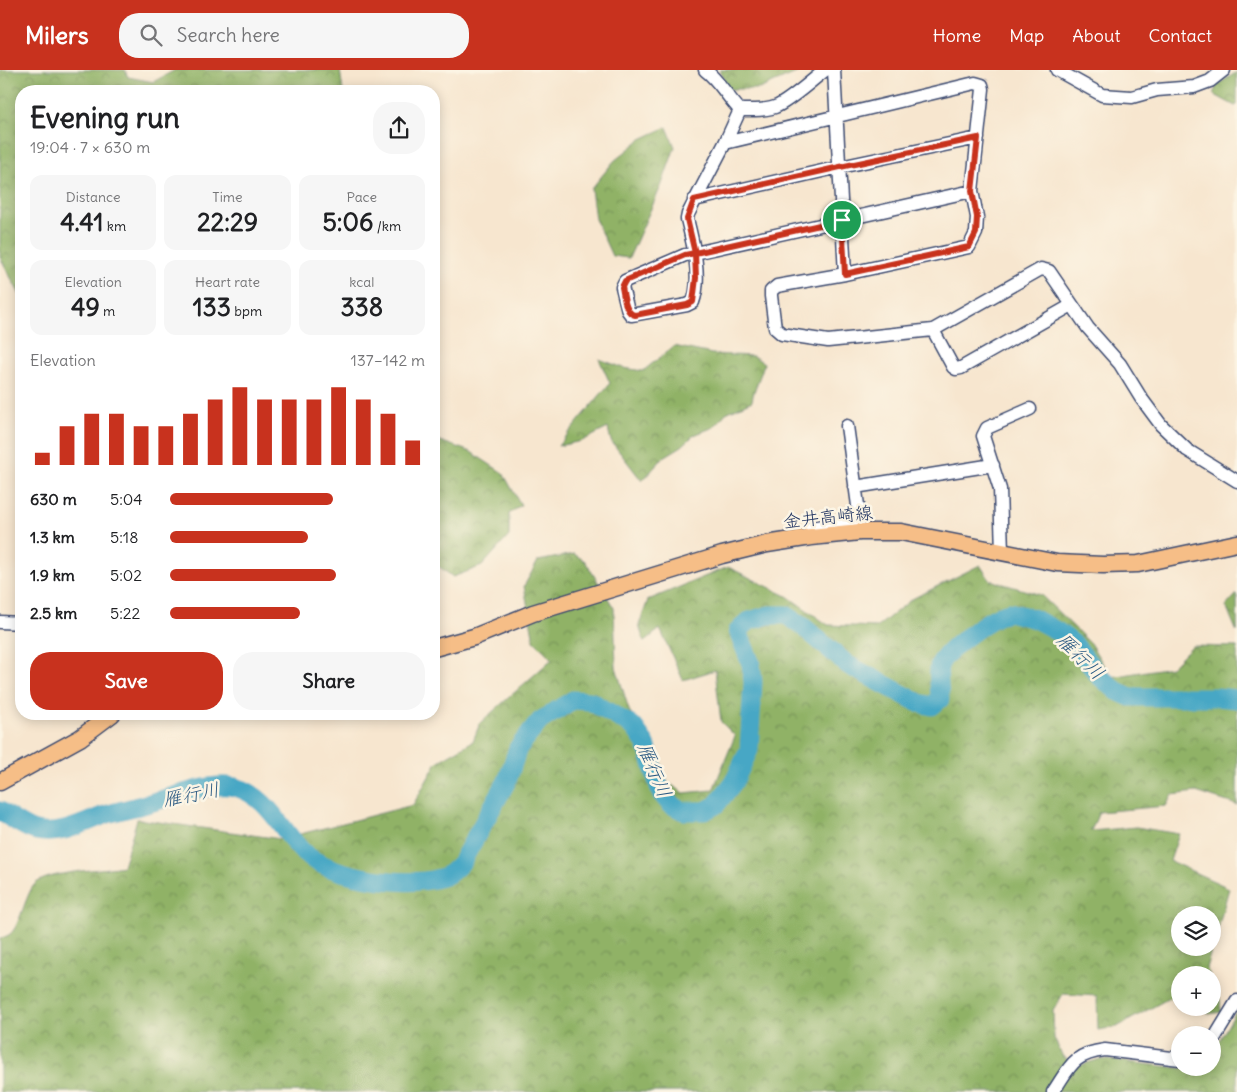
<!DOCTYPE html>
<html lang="en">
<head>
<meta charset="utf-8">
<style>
	body { margin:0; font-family:Delius,"Klee One",sans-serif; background:#f6f6f6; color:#202124; height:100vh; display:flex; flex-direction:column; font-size:19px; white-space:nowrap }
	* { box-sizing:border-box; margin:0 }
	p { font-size:16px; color:#757577 }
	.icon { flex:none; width:28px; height:28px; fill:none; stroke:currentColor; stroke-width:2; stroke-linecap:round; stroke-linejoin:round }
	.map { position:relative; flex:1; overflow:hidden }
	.side { position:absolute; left:15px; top:15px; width:425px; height:635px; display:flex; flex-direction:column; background:#fff; border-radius:20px; box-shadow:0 2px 12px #0003 }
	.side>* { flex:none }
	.fabs { position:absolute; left:1171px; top:836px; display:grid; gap:10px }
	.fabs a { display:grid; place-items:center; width:50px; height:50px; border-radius:50%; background:#fff; box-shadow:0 2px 12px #0003; font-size:25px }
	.pin { position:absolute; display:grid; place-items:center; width:42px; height:42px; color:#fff; margin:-21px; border:2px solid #fff; border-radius:50%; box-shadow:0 1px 5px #0007 }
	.round { display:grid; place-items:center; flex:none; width:52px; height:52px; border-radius:20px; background:#f6f6f6 }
	.summary { display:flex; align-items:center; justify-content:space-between; height:85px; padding:0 15px }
	h1 { font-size:28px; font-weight:700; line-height:38px }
	.figures { display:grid; grid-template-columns:repeat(3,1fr); gap:8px; height:85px; padding:5px 15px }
	.figures div { display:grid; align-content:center; border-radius:12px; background:#f6f6f6; text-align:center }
	.figures b { font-size:25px; font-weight:700 }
	.figures small { font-size:14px; font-weight:400 }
	.figures p { font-size:14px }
	.chart { height:140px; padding:10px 15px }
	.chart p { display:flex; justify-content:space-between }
	.chart svg { width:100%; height:90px; margin-top:5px; stroke:#c8321e; stroke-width:6 }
	.action { display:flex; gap:10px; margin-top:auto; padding:10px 15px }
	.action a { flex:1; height:58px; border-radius:20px; background:#c8321e; color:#fff; font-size:20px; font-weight:700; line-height:58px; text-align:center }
	.action a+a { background:#f6f6f6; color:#202124 }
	ul { padding:0 15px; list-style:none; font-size:16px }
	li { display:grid; grid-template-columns:80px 60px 1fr; align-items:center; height:38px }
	li i { height:12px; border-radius:6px; background:#c8321e }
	header { display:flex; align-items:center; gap:30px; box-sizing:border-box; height:70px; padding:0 25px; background:#c8321e; color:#fff }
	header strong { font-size:24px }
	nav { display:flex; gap:28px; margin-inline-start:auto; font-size:18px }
	.search { width:350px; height:45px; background:#f6f6f6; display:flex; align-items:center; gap:12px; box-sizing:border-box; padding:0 18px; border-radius:20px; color:#757577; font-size:19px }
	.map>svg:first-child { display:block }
	.forest { fill:url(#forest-crowns); stroke:#567062 }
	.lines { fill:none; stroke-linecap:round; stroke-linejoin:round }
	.river { stroke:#46a7c5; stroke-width:19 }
	.minor-casing { stroke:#3c4a6f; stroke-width:15 }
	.major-casing { stroke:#3c4a6f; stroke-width:19 }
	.minor { stroke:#fff; stroke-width:12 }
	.major { stroke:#f6be87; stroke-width:16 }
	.route-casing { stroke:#fff; stroke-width:10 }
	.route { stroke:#c8321e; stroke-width:6 }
	.labels { text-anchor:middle; stroke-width:5; stroke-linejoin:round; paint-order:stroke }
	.street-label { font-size:18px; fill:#1b2f5e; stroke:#fcf5e5 }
	.water-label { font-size:19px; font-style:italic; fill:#2a5982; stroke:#fcf5e5 }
</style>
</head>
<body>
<header>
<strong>Milers</strong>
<div class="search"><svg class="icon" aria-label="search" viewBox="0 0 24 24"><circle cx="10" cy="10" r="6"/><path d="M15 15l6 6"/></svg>Search here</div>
<nav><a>Home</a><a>Map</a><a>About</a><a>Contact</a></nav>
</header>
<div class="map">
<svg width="1237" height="1022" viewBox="0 0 1237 1022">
	<defs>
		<pattern id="forest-crowns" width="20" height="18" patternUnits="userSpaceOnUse" patternTransform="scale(1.25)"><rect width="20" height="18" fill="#90b266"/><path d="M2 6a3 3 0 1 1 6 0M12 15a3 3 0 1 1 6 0" fill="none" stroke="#759157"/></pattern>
	</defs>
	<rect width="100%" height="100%" fill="#fcf5e5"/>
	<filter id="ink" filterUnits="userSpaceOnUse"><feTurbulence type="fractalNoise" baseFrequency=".02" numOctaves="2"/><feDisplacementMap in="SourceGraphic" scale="10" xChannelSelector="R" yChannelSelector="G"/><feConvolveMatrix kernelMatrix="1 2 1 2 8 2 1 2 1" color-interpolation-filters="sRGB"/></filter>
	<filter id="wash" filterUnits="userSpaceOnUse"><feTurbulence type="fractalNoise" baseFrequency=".0096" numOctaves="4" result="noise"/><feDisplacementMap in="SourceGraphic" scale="20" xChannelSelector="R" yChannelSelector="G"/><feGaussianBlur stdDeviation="1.12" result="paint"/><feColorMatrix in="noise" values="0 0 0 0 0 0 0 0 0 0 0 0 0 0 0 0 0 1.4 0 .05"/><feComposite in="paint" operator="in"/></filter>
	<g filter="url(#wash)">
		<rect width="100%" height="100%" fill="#f7e6cf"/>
		<path class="forest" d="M 0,0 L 125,0 L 128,7 L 153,12 L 175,0 L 340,0 L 343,21 L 21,21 L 21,227 L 0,187 Z
			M 720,0 L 803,0 L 759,19 L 728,19 Z
			M 1237,2 L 1237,35 L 1235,36 L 1213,24 L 1217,15 Z
			M 667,57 L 675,77 L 662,114 L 629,188 L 612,186 L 595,149 L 591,119 L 614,91 L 641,69 Z
			M 674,276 L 712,284 L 753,286 L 764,293 C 761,307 754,317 752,331 L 726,343 L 714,357 L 694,365 L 682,376 L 664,387 L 642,411 L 611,371 L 608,358 L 582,371 L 558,376 L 610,313 L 599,289 L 624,298 L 643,301 Z
			M 434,369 L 471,382 L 503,403 L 521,435 L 509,444 L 509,466 L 482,496 L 453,507 L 434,493 Z
			M 574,484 L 585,491 L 614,538 L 616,597 L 629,640 L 664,710 L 684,723 L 713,720 L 735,666 L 721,652 L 715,600 L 683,610 L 660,559 L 644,572 L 639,555 L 648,530 L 728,497 L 787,526 L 828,555 L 877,557 L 912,529 L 980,495 L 990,510 L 1041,525 L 1090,573 L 1111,607 L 1171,597 L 1192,576 L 1237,577 L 1237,735 L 1196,722 L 1172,725 L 1166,736 L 1099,742 L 1091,761 L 1136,757 L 1179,764 L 1170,791 L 1229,818 L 1213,877 L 1212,845 L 1180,845 L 1180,878 L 1212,878 L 1206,898 L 1210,905 L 1180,905 L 1180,922 L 1117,957 L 1098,960 L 1097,926 L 1063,924 L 1053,941 L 1054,968 L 1063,987 L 1081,995 L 1100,989 L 1180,998 L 1212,998 L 1213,981 L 1237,940 L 1237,1022 L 0,1022 L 0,869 C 3,867 8,866 10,864 C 20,856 25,826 34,815 C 46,801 104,800 123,796 L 137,749 L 281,769 L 413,735 L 437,692 L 473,671 L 480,653 L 552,589 L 534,571 L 524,516 L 538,491 Z
			M 1237,524 L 1237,562 L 1226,536 Z
			M 1213,912 L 1220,929 L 1221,942 L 1209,944 L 1202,938 L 1212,938 Z"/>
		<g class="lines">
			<path class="river" d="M 0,741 C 9,747 26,759 36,761 C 59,766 82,754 102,746 C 117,741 131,738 146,734 C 170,728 211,711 235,717 C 267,725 281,759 302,781 C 327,807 406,818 439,808 C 449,806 454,800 461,793 L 507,711 L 518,678 L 540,651 L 573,630 L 590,631 L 634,657 L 646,674 L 661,723 L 670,734 L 683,741 L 705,741 L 716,735 L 734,712 L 749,680 L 753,612 L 751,594 L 738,561 L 749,551 L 769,545 L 786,545 L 800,554 L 848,595 L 919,633 L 932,636 L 940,629 C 940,621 937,599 940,594 C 947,579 993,545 1009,542 L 1035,549 L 1057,561 L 1075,575 L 1099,606 L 1117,621 L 1130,627 L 1216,627 L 1237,629"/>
		</g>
	</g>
	<g filter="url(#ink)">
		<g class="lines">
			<defs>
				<path id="minor" d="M 705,0 C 718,9 728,28 740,40 C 752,40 763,41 775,37 C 787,33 814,9 825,0
					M 834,0 L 845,204
					M 1057,0 L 1102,25 L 1132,27 L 1157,20 L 1194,17 L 1210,11 L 1224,0
					M 740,40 L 725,73 L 688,144 L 687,149 C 693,173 702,208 693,232 L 687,235 L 631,245 L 628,241 L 622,217 L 625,211 L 685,185 L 695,183 L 972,121
					M 725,73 L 975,13 L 982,15 L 983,19 L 972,121 L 977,147 L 976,163 L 969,177 L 845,204 L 777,216 L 771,221 L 771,226 L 775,258 L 782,264 L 828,271 L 933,260 L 1041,199 L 1049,201 L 1088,258 L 1120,294 L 1141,328 L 1161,355 L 1187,380 L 1237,411
					M 694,130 L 840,97 L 978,68
					M 933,260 L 953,297 L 956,299 L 961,298 L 1072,235
					M 855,417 L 993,395
					M 811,467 L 810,458 L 860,450 L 847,356
					M 1002,482 L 1000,419 L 983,366 L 987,358 L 1030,339
					M 0,552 L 21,553
					M 1212,972 L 1237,931
					M 1053,1022 C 1070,997 1072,984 1105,980 L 1180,989"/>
				<path id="major" d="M 434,578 L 474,567 L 533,543 L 722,485 L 767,474 L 811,467 L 860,462 L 901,462 L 1057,493 L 1103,495 L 1138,494 L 1237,473
					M 0,712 L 80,668 L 112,644"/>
			</defs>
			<use href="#minor" class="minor-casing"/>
			<use href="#major" class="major-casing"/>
			<use href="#minor" class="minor"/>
			<use href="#major" class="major"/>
		</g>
	</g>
	<g class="lines" filter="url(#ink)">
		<defs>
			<path id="route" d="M 842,150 L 695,183 L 685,185 L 625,211 L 622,217 C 624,226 625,244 635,245 L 687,235 L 693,232 L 696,208 L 695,183 L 687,149 L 694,130 L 840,97 L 978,68 L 972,121 L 977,147 L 976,163 L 969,177 L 845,204 L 842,150"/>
		</defs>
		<use href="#route" class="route-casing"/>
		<use href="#route" class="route"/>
	</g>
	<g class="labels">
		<g class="street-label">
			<text transform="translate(828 447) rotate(-6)" y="6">金井高崎線</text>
		</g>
		<g class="water-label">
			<text transform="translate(1081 586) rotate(44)" y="7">雁行川</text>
			<text transform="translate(655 700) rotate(67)" y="7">雁行川</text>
			<text transform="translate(191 724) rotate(-11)" y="7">雁行川</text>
		</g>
	</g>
</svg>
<div class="fabs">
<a><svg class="icon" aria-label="layers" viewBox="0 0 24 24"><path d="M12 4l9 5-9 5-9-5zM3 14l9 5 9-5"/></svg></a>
<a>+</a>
<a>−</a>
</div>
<div class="pin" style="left:842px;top:150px;background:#1e9e55"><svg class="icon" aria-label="arrive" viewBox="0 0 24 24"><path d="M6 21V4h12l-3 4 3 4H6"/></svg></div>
<section class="side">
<div class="summary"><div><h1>Evening run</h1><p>19:04 · 7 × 630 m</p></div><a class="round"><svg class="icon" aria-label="share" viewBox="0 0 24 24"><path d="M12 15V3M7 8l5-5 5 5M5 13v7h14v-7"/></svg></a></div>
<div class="figures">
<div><p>Distance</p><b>4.41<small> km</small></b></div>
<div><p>Time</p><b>22:29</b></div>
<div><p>Pace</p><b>5:06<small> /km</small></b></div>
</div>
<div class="figures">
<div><p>Elevation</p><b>49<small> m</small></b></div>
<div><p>Heart rate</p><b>133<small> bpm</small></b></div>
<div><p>kcal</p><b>338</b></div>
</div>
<div class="chart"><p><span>Elevation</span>137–142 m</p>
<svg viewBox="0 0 160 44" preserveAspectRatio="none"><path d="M5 44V38M15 44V25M25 44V19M35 44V19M45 44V25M55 44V25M65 44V19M75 44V12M85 44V6M95 44V12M105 44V12M115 44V12M125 44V6M135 44V12M145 44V19M155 44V32"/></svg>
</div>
<ul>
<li><b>630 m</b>5:04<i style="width:64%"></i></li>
<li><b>1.3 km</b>5:18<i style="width:54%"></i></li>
<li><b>1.9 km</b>5:02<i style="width:65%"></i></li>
<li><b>2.5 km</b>5:22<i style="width:51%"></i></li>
</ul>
<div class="action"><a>Save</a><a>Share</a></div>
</section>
</div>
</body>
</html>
